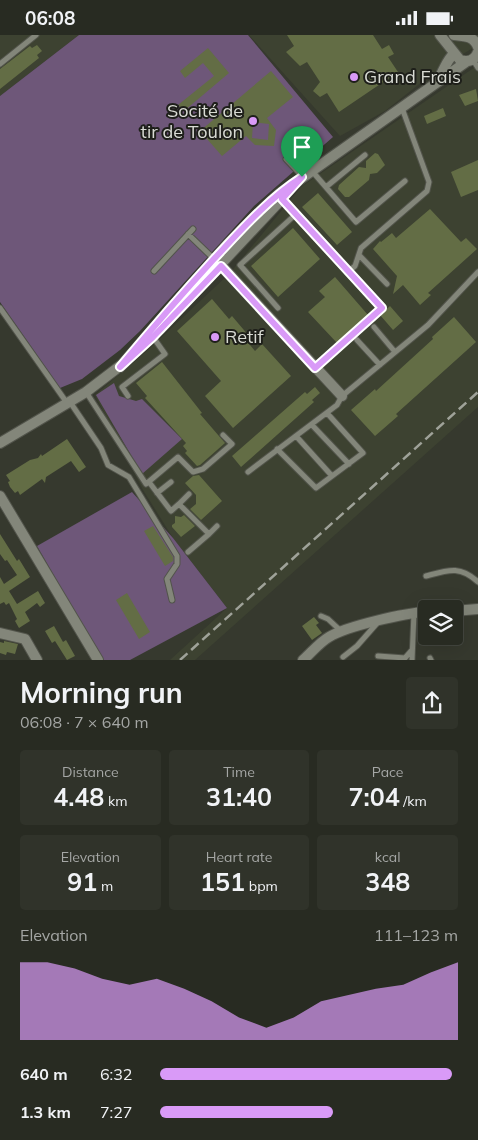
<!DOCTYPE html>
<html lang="en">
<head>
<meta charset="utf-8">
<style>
	body { margin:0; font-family:Mulish,sans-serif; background:#30332a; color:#f1f3f6; height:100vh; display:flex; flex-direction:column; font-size:19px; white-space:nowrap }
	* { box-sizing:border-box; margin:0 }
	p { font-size:16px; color:#a5a7a5 }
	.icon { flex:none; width:28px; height:28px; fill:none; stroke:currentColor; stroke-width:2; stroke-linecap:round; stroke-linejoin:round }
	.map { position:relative; height:625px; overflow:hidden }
	.panel { display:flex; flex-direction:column; background:#282b22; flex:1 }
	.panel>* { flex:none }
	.fabs { position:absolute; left:418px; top:565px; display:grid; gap:10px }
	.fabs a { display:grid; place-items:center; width:45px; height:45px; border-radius:5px; background:#282b22; box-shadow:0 5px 20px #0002,0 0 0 1px #444740; font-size:25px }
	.pin { position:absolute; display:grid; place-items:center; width:42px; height:42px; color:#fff; margin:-51px -21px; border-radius:50% 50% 50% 0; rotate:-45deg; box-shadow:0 0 5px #0007 }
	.pin .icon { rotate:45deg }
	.round { display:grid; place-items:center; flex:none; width:52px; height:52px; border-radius:5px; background:#30332a }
	.summary { display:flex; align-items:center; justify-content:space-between; height:85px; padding:0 20px }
	h1 { font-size:28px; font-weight:700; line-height:38px }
	.stats { display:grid; grid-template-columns:repeat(3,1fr); gap:8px; height:85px; padding:5px 20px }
	.stats div { display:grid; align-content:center; border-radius:5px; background:#30332a; text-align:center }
	.stats b { font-size:25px; font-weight:700 }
	.stats small { font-size:14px; font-weight:400 }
	.stats p { font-size:14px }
	.chart { height:140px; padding:10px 20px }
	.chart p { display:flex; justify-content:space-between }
	.chart svg { width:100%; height:90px; margin-top:5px; fill:#d99af7; opacity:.7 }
	ul { padding:0 20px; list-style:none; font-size:16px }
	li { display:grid; grid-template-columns:80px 60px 1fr; align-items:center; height:38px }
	li i { height:12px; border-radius:6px; background:#d99af7 }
	.status { display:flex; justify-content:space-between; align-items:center; height:35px; padding:0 25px; background:#282b22; direction:ltr }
	.status svg { height:14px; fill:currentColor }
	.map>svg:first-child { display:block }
	.built { fill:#3d4231 }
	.green { fill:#6e5779 }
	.building { fill:#636d45; fill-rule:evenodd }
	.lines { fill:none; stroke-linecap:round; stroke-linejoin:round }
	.service-casing { stroke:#52544b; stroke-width:7 }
	.minor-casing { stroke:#52544b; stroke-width:12 }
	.service { stroke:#83867a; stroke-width:5 }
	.minor { stroke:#83867a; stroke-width:10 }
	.rail { stroke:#9fa299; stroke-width:2.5; stroke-dasharray:10 5; stroke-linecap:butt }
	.route-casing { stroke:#fff; stroke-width:10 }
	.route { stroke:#d99af7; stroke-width:6 }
	.poi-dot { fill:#d99af7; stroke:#1e1f1a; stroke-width:2 }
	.labels { text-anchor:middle; stroke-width:4; stroke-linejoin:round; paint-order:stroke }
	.poi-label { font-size:18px; fill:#d9dbd4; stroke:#1e1f1a; text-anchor:start }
</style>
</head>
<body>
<div class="status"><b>06:08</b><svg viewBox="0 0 49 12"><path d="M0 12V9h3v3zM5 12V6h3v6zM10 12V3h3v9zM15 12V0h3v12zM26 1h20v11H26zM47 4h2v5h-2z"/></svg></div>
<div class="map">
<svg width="478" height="625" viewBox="0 0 478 625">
	<rect width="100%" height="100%" fill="#36392e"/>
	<path class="built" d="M 0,0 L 79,0 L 0,61 Z
		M 249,0 L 478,0 L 478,10 L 441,32 L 385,76 L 340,101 Z
		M 478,30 L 478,372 L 195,625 L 170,625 L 227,573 L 173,503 L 143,455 L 95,360 L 148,315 L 230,238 L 301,152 Z"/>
	<path class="green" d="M 79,0 L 248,0 L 333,102 L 254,171 L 140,296 L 120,315 L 82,344 L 60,353 L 0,267 L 0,61 Z
		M 114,348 L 119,361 L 136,366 L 142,364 L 182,404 L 142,439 L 96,360 Z
		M 132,457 L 173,503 L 227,573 L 130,625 L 102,625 L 37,511 Z"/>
	<path class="building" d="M 287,0 L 373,0 L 382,14 L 389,10 L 394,19 L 388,22 L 398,37 L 339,77 L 327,58 L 320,62 L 313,56 L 320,47 L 307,27 L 300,31 L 286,17 L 294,11 Z
		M 37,10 L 42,16 L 37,20 L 39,23 L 0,54 L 0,34 L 30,11 L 32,13 Z
		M 208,13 L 229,38 L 184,76 L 178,70 L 214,41 L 203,28 L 185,43 L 180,36 Z
		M 271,36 L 293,62 L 267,83 L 276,95 L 274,111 L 255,110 L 246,101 L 222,121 L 200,96 ZM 253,87 L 269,89 L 268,105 L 252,103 Z
		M 476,54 L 478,66 L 465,71 L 459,60 Z
		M 443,73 L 446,81 L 427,89 L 424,81 Z
		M 375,118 L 378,119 L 385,130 L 377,138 L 370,139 L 369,145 L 349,162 L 345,162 L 338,154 L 339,150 L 359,132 L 366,133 L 366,126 Z
		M 478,125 L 478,155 L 461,162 L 451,137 Z
		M 318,158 L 352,197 L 337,210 L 302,172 Z
		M 430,174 L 461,207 L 466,203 L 477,214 L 428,258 L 431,260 L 420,270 L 403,250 L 393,259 L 397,241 L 373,214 L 380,206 L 381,207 L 392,198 L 396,203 Z
		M 293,193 L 320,224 L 278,262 L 251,231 Z
		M 335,242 L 368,280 L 337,308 L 308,277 L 325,262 L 319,256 Z
		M 212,264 L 229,284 L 232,281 L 249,301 L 245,304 L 255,316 L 262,309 L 291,341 L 233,393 L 205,361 L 221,346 L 177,296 Z
		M 390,271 L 403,286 L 393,295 L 380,280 Z
		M 454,282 L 476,307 L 396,379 L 398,381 L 375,401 L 351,375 L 375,354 L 376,356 L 433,304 L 432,302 Z
		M 162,327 L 202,378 L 200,379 L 225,408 L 200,430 L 197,431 L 185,418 L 187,416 L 183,411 L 186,408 L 145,363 L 147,361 L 136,348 Z
		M 315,352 L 320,358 L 312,365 L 314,367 L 241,432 L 232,421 L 305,357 L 307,359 Z
		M 67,404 L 86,432 L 79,437 L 71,426 L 46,442 L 45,448 L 42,444 L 20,460 L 18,456 L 15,458 L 10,452 L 8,447 L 10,446 L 6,440 L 30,425 L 38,423 L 41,419 L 42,421 Z
		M 199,440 L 222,466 L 201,485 L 190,474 L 196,469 L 196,460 L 185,448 L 193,441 Z
		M 184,480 L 195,491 L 181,502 L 172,492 L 172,490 L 175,488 L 175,481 L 181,482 Z
		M 153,491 L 173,522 L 173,526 L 165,531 L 144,496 Z
		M 0,499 L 17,526 L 19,524 L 30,542 L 9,556 L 17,569 L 38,556 L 45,568 L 40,572 L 37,568 L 25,577 L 30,586 L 19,593 L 15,586 L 17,584 L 9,568 L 6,570 L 4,567 L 0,569 L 0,542 L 4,549 L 17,540 L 7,525 L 5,526 L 0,519 Z
		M 127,558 L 150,597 L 139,604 L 116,565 Z
		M 314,582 L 319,588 L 316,590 L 322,598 L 312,605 L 302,591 Z
		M 54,591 L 63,607 L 66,605 L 75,621 L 67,625 L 55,606 L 52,608 L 45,596 Z
		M 4,606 L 18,609 L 15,619 L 7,617 L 6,620 L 0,618 L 0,607 L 4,608 Z"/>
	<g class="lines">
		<defs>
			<path id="service" d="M 473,25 L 478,33
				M 0,29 L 36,0
				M 286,124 L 303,142
				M 312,136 L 356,187 L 405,146
				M 326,152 L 365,120
				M 282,164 L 382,273 L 316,333
				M 188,199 L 214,224
				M 359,220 L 387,249
				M 154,236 L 193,194
				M 349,236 L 355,231 L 361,213 L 427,156 L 429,147 L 402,73
				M 0,273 L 67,368
				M 278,273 L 240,230 L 296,179
				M 374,292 L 395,317
				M 357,305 L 380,330
				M 86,357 L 146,449 L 178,422 L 193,437 L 203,434 L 232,409 L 223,400
				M 128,361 L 122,352 L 165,319 L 153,302
				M 70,367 L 101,413 L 108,430 L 129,442 L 177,521 L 177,529 L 167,544 L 172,565
				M 312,390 L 349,429
				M 296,401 L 332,441
				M 277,414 L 316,453 L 363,418 L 327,378
				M 248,437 L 337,370 L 342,361 L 428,290 L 478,237
				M 149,447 L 171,476 L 179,469 L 209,499 L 188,517
				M 157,458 L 171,447
				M 179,469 L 189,459
				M 209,499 L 217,491
				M 426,541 C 448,535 460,530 478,547
				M 321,581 L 328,584 L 342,597
				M 378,621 L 405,623 L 412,615
				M 343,622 L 357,611 L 379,586
				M 430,623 L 431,625
				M 412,625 L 414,578"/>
			<path id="minor" d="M 440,0 L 460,25 C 469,28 475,25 478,17
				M 454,0 C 465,1 474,1 478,12
				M 439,43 C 444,35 447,24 454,19
				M 217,226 L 342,361
				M 160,294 L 278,168
				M 120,332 L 228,209 L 278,160 L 466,27
				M 0,408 L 86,357 L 124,328
				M 0,461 L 98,625
				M 454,576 L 478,574
				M 0,598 L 25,604 L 37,625
				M 303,625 C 311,618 320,607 329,602 C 347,591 405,578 426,577"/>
		</defs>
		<use href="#service" class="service-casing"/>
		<use href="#minor" class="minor-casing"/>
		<use href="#service" class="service"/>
		<use href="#minor" class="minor"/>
		<path class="rail" d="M 180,625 L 478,357"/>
	</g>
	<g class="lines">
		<defs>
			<path id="route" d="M 302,142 L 282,164 L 382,273 L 315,333 L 221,231 L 153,302 L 120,332 C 150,296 181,260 213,225 C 241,195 268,164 302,142 Z"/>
		</defs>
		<use href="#route" class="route-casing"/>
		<use href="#route" class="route"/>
	</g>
	<g class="poi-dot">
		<circle cx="354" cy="42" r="5"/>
		<circle cx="253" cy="86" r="5"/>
		<circle cx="215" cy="302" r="5"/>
	</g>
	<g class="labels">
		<g class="poi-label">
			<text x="364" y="48">Grand Frais</text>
			<text x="243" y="82" text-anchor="end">Socité de<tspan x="243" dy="21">tir de Toulon</tspan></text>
			<text x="225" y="308">Retif</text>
		</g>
	</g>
</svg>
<div class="fabs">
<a><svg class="icon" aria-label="layers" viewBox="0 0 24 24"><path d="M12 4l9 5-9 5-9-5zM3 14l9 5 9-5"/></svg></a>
</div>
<div class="pin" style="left:302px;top:142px;background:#1e9e55"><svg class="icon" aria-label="arrive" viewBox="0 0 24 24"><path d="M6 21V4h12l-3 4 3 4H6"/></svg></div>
</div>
<section class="panel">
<div class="summary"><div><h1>Morning run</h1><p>06:08 · 7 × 640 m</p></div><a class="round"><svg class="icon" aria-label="share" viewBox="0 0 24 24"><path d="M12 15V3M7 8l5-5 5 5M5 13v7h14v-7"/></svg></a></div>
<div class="stats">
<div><p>Distance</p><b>4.48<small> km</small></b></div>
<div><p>Time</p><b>31:40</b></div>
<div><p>Pace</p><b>7:04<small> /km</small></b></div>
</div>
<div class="stats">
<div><p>Elevation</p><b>91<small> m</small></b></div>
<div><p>Heart rate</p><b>151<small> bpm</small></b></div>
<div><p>kcal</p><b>348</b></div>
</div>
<div class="chart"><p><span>Elevation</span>111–123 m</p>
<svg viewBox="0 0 160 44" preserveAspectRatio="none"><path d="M0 44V6L10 6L20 9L30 14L40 17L50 14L60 19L70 25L80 33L90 38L100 33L110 25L120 22L130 19L140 17L150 11L160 6V44z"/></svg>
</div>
<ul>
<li><b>640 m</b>6:32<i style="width:98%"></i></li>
<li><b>1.3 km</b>7:27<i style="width:58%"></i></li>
</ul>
</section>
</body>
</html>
